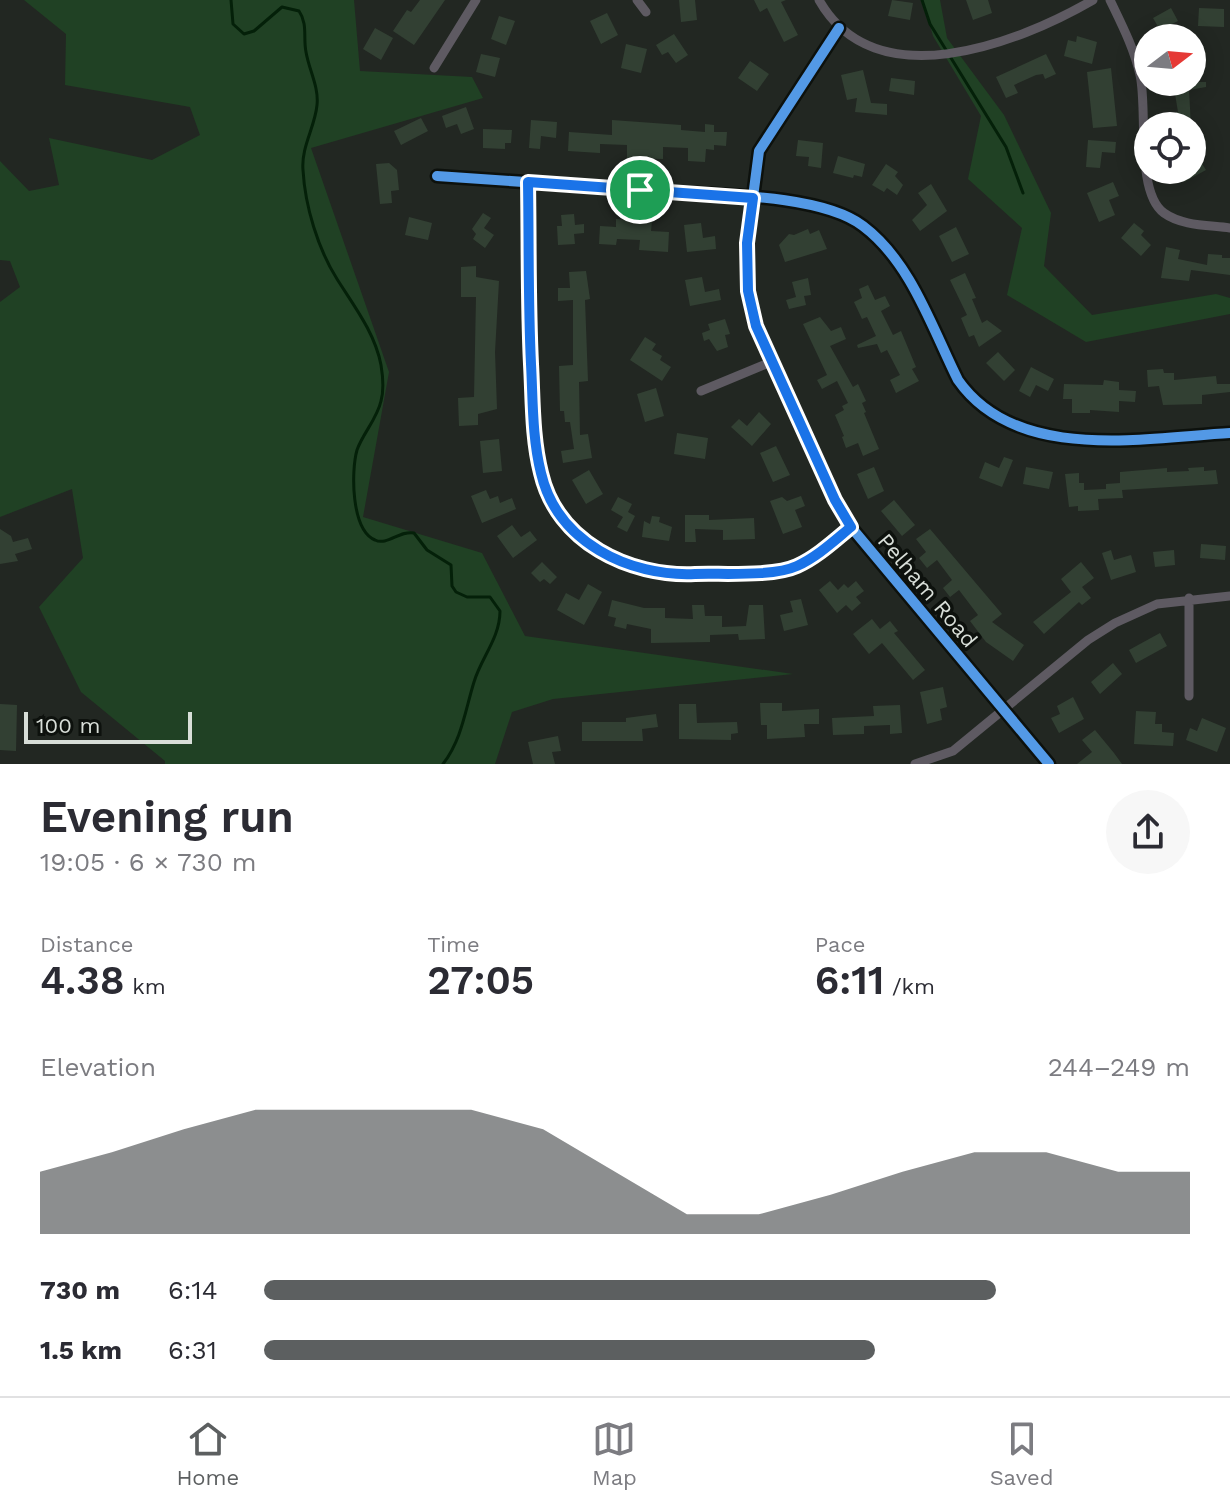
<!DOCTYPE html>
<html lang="en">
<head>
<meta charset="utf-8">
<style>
	body { margin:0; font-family:"Work Sans",sans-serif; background:#f7f7f7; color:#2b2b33; height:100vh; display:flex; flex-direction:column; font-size:30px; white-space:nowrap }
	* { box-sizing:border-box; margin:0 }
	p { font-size:26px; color:#7c7c81 }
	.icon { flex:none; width:44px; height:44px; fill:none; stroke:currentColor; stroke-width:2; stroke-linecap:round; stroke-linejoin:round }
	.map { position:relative; height:764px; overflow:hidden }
	.drawer { display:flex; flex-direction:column; background:#fff; flex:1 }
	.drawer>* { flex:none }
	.needle { width:52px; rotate:74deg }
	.tools { position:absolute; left:1134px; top:24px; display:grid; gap:16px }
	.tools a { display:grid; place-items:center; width:72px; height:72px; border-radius:50%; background:#fff; box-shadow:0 4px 20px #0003; font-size:40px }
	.scale { position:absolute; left:24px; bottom:20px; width:168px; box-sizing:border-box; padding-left:8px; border:4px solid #d8ded8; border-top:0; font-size:22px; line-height:28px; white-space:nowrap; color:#d8ded8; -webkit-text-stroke:6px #0d110d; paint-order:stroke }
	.pin { position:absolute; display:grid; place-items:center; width:68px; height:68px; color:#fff; margin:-34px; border:4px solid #fff; border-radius:50%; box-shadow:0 2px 8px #0007 }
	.round { display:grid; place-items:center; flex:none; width:84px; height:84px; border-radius:42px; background:#f7f7f7 }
	.head { display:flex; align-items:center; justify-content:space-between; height:136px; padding:0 40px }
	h1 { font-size:44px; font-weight:600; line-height:60px }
	.figures { display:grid; grid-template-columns:repeat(3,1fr); gap:12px; height:136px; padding:8px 40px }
	.figures div { display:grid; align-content:center }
	.figures b { font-size:40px; font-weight:600 }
	.figures small { font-size:22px; font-weight:400 }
	.figures p { font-size:22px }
	.chart { height:224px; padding:16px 40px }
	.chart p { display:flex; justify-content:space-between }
	.chart svg { width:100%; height:144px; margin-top:8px; fill:#5c5f60; opacity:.7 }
	ul { padding:0 40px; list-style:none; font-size:26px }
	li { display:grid; grid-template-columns:128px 96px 1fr; align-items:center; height:60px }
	li i { height:20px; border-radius:10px; background:#5c5f60 }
	.tabs { display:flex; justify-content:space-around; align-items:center; height:112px; border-top:2px solid #e1e1e2; background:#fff; font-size:22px; color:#7c7c81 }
	.tabs a { display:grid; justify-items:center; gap:4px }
	.tabs .selected { color:#5c5f60 }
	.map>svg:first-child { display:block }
	.green { fill:#204124 }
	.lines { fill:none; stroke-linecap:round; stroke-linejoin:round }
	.stream { stroke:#042009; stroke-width:3 }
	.building { fill:#324033 }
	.minor { stroke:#5e5a62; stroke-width:9 }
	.cycleway-casing { stroke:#0d110d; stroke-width:15 }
	.cycleway { stroke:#5399e6; stroke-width:10 }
	.route-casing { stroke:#fff; stroke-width:16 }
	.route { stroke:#1a73e8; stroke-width:10 }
	.labels { text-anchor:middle; stroke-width:7; stroke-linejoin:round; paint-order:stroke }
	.street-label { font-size:22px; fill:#d8ded8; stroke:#0d110d }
</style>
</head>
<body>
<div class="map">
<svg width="1230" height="764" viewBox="0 0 1230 764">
	<rect width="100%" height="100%" fill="#222722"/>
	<path class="green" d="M 24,0 L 354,0 L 360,71 L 472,77 L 483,98 L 311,148 L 389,372 L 363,517 L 482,553 L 525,636 L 793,674 L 553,699 L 512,712 L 495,764 L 165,764 L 165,761 L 81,692 L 39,607 L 83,558 L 72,489 L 0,517 L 0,302 L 20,287 L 10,261 L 0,260 L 0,161 L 29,191 L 59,185 L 49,138 L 152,160 L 200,135 L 190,107 L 65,85 L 66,34 Z
		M 923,0 L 940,0 L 947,38 L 1004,115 L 1051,213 L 1044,266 L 1092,315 L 1216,294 L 1230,298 L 1230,314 L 1086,342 L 1007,295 L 1022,228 L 968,179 L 981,116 L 933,36 Z"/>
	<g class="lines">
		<path class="stream" d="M 231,0 L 233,24 L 244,34 L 254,31 L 282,7 L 299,11 C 308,24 303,38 306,52 C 309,70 319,87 317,105 C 315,127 301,147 303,170 C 305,206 318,249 337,279 C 354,306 375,333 381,365 C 383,377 384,390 381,401 C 377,419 363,433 357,450 C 351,471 351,530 375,540 C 387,546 400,530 414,533 L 427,550 L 451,565 L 452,586 L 456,592 L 467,597 L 490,597 L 500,611 C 500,638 481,658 474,682 C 465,711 462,739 443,764
			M 922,0 L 930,24 L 1006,147 L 1023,193"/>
	</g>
	<path class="building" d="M 420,0 L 445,0 L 414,45 L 393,31 L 407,10 L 411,12 Z
		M 679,0 L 695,0 L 697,20 L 681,22 Z
		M 754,0 L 786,0 L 781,2 L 798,35 L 784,42 L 767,8 L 760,12 Z
		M 892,0 L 913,3 L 910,20 L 888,16 Z
		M 966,0 L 988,0 L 992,13 L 973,20 Z
		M 1171,8 L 1178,21 L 1160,30 L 1153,18 Z
		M 1199,8 L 1224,9 L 1224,27 L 1198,26 Z
		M 607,13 L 618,35 L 601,44 L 590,21 Z
		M 499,16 L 515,21 L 506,45 L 491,39 Z
		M 375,28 L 393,38 L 381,60 L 363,49 Z
		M 674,34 L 688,55 L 676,63 L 668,52 L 662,55 L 656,45 Z
		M 1077,36 L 1097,42 L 1092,64 L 1064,56 L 1068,40 L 1076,42 Z
		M 626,44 L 647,49 L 641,73 L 621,68 Z
		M 481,54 L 500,58 L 495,77 L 476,72 Z
		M 1046,54 L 1056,74 L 1045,79 L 1043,74 L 1036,75 L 1014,85 L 1018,93 L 1006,98 L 996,77 Z
		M 750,61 L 769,74 L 757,91 L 738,78 Z
		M 1111,68 L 1117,126 L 1093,128 L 1087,72 Z
		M 863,70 L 871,103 L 887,104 L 887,115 L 855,112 L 857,98 L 847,100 L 841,75 Z
		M 891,78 L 915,81 L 914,95 L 889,91 Z
		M 1173,82 L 1206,82 L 1206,87 L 1189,90 L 1191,126 L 1176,126 L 1176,112 L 1178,112 Z
		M 466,107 L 474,129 L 461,134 L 457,124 L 446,128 L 442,116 Z
		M 421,118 L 428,131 L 401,145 L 394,131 Z
		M 531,120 L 557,122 L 556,138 L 541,136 L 540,149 L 529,148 Z
		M 612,120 L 681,125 L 681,130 L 705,132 L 705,124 L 714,125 L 714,132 L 727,132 L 726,146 L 714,145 L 714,150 L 706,149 L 705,162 L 688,161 L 688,148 L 663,147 L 663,159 L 627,158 L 627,145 L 600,144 L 600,153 L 568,151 L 569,132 L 612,135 Z
		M 483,129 L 512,130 L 511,143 L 505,143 L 505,149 L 483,148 Z
		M 798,140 L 823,143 L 821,168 L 808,166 L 809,157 L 796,156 Z
		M 1088,140 L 1116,142 L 1115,153 L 1102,152 L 1100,168 L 1086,167 Z
		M 1192,148 L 1206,170 L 1184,182 L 1178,170 L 1192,170 Z
		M 838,156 L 865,164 L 862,177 L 854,175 L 853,178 L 833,173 Z
		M 389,163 L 397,170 L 399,190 L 391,191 L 392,203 L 380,204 L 376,164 Z
		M 886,164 L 898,172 L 895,176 L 903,185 L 897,195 L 887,188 L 884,192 L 872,185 Z
		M 1113,182 L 1119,196 L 1109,200 L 1115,215 L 1099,222 L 1087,193 Z
		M 931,184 L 947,211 L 920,231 L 912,220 L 927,205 L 918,193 Z
		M 483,213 L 491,218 L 484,228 L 494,235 L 485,248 L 473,239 L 476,234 L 472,229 Z
		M 574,214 L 575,225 L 584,224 L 584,233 L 574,234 L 575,244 L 558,245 L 557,226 L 562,226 L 561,215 Z
		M 409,217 L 432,223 L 428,240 L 405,235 Z
		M 616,219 L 652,221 L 651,231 L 669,232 L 668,252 L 639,250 L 640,240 L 617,239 L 616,245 L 599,244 L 600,226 L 616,227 Z
		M 701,223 L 703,238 L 715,236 L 716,249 L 687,252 L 684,225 Z
		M 1134,223 L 1144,231 L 1141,235 L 1151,245 L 1141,256 L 1121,238 Z
		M 956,227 L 969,254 L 952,262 L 939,236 Z
		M 808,229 L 810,234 L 819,230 L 827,249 L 785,262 L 779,245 L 789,234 L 794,235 Z
		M 1166,247 L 1180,250 L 1178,259 L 1207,265 L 1208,254 L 1222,255 L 1222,258 L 1230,258 L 1230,275 L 1191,270 L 1189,281 L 1161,278 Z
		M 476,266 L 476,277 L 499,281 L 495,352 L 497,409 L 478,414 L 478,425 L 459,426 L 458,398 L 474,397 L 476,297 L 461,297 L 461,267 Z
		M 586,271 L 590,299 L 585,300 L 588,381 L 579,382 L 580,435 L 588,434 L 592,458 L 563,463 L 561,451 L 574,449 L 570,422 L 565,422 L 564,411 L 560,411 L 559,366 L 573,365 L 573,300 L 558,301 L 558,288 L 570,288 L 569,272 Z
		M 965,273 L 976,298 L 972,299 L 982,323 L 987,320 L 1002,331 L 979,347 L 974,335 L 969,337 L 961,318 L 967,315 L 950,280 Z
		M 702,277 L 705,292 L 719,289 L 721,300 L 690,306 L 685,280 Z
		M 808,278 L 811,295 L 804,296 L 806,305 L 789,309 L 786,300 L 796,297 L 792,282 Z
		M 868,285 L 875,300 L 885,296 L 890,306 L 881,311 L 893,335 L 901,331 L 916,367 L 912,369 L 919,381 L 896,393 L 890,380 L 900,375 L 887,350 L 881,353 L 877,344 L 858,348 L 857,345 L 876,336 L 867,317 L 862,319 L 854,302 L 862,298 L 859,289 Z
		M 820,317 L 831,331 L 841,327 L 846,339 L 830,346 L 853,387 L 858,384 L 866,401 L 862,403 L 866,412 L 864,413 L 879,449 L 863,456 L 858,443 L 846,448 L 842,437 L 844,436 L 835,415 L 844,410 L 842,406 L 848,403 L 837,381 L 822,389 L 817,380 L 827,375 L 803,324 Z
		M 725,319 L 730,334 L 725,335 L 728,347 L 717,351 L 709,339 L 704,341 L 702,333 L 710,330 L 708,324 Z
		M 645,337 L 656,344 L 652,350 L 662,356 L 660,360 L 671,367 L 662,381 L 630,360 Z
		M 998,352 L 1015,370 L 1004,381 L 986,363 Z
		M 1031,367 L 1054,379 L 1048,391 L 1036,385 L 1030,397 L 1019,391 Z
		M 1163,369 L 1164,373 L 1174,373 L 1174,380 L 1216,376 L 1217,384 L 1230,384 L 1230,392 L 1202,395 L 1202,404 L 1163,405 L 1159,386 L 1148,387 L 1147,370 Z
		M 1104,380 L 1119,382 L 1119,390 L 1136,391 L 1135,402 L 1119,401 L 1119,412 L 1090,410 L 1090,413 L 1072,413 L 1072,399 L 1063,399 L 1064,384 L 1103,385 Z
		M 656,388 L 664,416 L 645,422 L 637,394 Z
		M 759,412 L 771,424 L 752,446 L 731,427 L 739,419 L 747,426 Z
		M 677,433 L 708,438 L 705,459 L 674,454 Z
		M 499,439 L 502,471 L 483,473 L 480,441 Z
		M 776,446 L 790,475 L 773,482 L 760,453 Z
		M 1004,457 L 1013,460 L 1002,487 L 979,478 L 985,462 L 999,468 Z
		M 874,467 L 884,491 L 868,499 L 857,474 Z
		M 1026,467 L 1053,472 L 1049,489 L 1023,484 Z
		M 1204,467 L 1204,471 L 1216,470 L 1218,484 L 1122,490 L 1123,498 L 1098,499 L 1099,510 L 1078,511 L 1078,506 L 1069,507 L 1065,474 L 1079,473 L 1079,483 L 1084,483 L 1084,490 L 1106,489 L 1106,484 L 1120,483 L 1120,472 L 1167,468 L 1167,472 L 1189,471 L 1188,468 Z
		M 589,470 L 603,494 L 586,504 L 572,480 Z
		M 486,490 L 490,499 L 498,496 L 500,503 L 512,498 L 516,509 L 482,523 L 471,496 Z
		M 801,496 L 805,506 L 795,510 L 802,527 L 783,534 L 770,501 L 782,497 L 787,501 Z
		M 618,497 L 632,504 L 628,512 L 635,516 L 627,532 L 617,527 L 623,517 L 611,510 Z
		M 894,500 L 915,525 L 902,536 L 881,511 Z
		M 685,515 L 709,515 L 709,520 L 754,518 L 755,539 L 723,540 L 723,530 L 695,529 L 696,542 L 685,542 Z
		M 652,516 L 660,517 L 659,522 L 672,527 L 669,541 L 642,537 L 644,521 L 650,524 Z
		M 512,525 L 521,537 L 530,531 L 537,540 L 513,558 L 497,536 Z
		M 0,529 L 11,536 L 13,542 L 28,538 L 32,549 L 15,554 L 18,561 L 0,564 Z
		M 930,529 L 1002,614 L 992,622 L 1024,645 L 1013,661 L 986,642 L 970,621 L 978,615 L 959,590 L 950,597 L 943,588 L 952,580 L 937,560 L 927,568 L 919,558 L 926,552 L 916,539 Z
		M 1201,544 L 1226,546 L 1225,560 L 1200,558 Z
		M 1111,550 L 1114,560 L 1131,555 L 1136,572 L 1111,580 L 1102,553 Z
		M 1174,550 L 1175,565 L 1155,567 L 1153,552 Z
		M 542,562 L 557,577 L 550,584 L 544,579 L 540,582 L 531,573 Z
		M 1081,562 L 1094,578 L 1082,587 L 1091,598 L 1082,605 L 1079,602 L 1044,634 L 1033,622 L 1071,592 L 1061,579 Z
		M 830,581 L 838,590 L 844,584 L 848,588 L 856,581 L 864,591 L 856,597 L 861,603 L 852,611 L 846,605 L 837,613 L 819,590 Z
		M 588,584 L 602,592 L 584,625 L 557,610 L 566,593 L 579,600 Z
		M 801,599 L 808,625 L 784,631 L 780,615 L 793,612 L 790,601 Z
		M 612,600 L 644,608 L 665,608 L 665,618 L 693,619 L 692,605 L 704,605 L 705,616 L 722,616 L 722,627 L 746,626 L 749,605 L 763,605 L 765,639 L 739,640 L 738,634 L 710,635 L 710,642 L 651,643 L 651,629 L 627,624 L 626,629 L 614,626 L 616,618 L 608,616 Z
		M 872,619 L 880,629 L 890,621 L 898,631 L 894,633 L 925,670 L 913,680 L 882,643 L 869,654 L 853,634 Z
		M 1160,633 L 1167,646 L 1136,663 L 1129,650 Z
		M 1113,663 L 1122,674 L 1100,694 L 1091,682 Z
		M 943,687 L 947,707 L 940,709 L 942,720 L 927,724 L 920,692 Z
		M 1073,697 L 1084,719 L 1059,733 L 1051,718 L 1060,714 L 1057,706 Z
		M 760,703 L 782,703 L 782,711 L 819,709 L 819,724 L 804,724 L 805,737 L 767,739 L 767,725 L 761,725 Z
		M 0,704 L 17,705 L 16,751 L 0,750 Z
		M 679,704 L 696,704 L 697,723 L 737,722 L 738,733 L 731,734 L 731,740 L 679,739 Z
		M 900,705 L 902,733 L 890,734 L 890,725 L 864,726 L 864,734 L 833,735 L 832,718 L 874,716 L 873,706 Z
		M 1136,711 L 1156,712 L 1155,724 L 1162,724 L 1162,732 L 1174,733 L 1173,746 L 1134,744 Z
		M 656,714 L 658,727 L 642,729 L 643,741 L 582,741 L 582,722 L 626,722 L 626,718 Z
		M 1202,718 L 1226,728 L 1217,752 L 1186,740 L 1190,728 L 1197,731 Z
		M 1095,730 L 1114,753 L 1122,764 L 1077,764 L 1092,752 L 1082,740 Z
		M 558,736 L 561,751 L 552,752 L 555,764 L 533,764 L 528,742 Z"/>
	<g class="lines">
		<path class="minor" d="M 637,0 L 646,12
			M 819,0 C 875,99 1017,44 1093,0
			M 1110,0 C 1122,25 1134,48 1140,75 C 1148,109 1135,192 1164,213 C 1182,226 1209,225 1230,228
			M 839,28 L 759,151 L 747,243 L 748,291 L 756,326 L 835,500 L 851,527 L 1049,764
			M 434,68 L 476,0
			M 437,176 C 510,181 583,186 655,191 C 710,195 820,193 863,226 C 911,262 932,328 958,380 C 1016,463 1143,438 1230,433
			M 528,182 C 529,243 528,303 531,364 C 533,400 532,438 540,473 C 557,542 629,577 695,574 C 722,573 773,577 797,566 C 818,557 834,541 851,527
			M 701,391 L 771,362
			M 1189,598 L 1189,696
			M 915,764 L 953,751 L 1088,640 L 1115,623 L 1157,604 L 1230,596"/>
		<defs>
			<path id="cycleway" d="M 839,28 L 759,151 L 747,243 L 748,291 L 756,326 L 835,500 L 851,527 L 1049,764
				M 437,176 C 510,181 583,186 655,191 C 710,195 820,193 863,226 C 911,262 932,328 958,380 C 1016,463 1143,438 1230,433"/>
		</defs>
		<use href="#cycleway" class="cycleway-casing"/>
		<use href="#cycleway" class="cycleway"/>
	</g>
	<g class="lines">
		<defs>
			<path id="route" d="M 528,182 L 753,198 L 747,243 L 748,291 L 756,326 L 835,500 L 851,527 C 834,541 817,557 797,566 C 773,577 722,573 695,574 C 629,577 557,542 541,473 C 532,437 533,400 531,364 C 528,303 529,243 528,182 Z"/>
		</defs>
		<use href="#route" class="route-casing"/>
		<use href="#route" class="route"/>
	</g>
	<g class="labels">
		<g class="street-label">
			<text transform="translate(928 590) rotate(50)" y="8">Pelham Road</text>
		</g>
	</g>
</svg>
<div class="tools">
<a><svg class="needle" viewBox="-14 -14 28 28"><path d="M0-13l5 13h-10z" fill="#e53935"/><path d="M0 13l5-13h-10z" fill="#7c7c81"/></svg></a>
<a><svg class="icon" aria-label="locate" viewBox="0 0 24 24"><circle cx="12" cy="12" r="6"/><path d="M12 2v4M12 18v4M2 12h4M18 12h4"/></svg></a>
</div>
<div class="scale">100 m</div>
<div class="pin" style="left:640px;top:190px;background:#1e9e55"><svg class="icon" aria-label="arrive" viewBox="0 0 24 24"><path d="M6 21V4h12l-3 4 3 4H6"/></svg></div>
</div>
<section class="drawer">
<div class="head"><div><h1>Evening run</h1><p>19:05 · 6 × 730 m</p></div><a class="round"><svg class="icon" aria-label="share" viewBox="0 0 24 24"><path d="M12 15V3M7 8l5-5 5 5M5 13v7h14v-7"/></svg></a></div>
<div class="figures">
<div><p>Distance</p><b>4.38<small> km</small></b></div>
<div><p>Time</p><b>27:05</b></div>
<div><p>Pace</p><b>6:11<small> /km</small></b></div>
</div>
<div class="chart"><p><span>Elevation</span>244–249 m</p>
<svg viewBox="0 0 160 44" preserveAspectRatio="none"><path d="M0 44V25L10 19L20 12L30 6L40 6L50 6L60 6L70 12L80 25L90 38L100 38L110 32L120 25L130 19L140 19L150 25L160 25V44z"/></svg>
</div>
<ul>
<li><b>730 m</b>6:14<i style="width:79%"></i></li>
<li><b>1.5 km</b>6:31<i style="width:66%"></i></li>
</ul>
</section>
<nav class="tabs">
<a class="selected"><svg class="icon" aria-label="home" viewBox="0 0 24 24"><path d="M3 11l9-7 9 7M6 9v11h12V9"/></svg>Home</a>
<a><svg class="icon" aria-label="map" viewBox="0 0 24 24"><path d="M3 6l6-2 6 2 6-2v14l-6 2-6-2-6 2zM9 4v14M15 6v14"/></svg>Map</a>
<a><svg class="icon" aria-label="saved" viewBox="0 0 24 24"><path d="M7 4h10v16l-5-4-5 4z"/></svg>Saved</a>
</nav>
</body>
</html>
